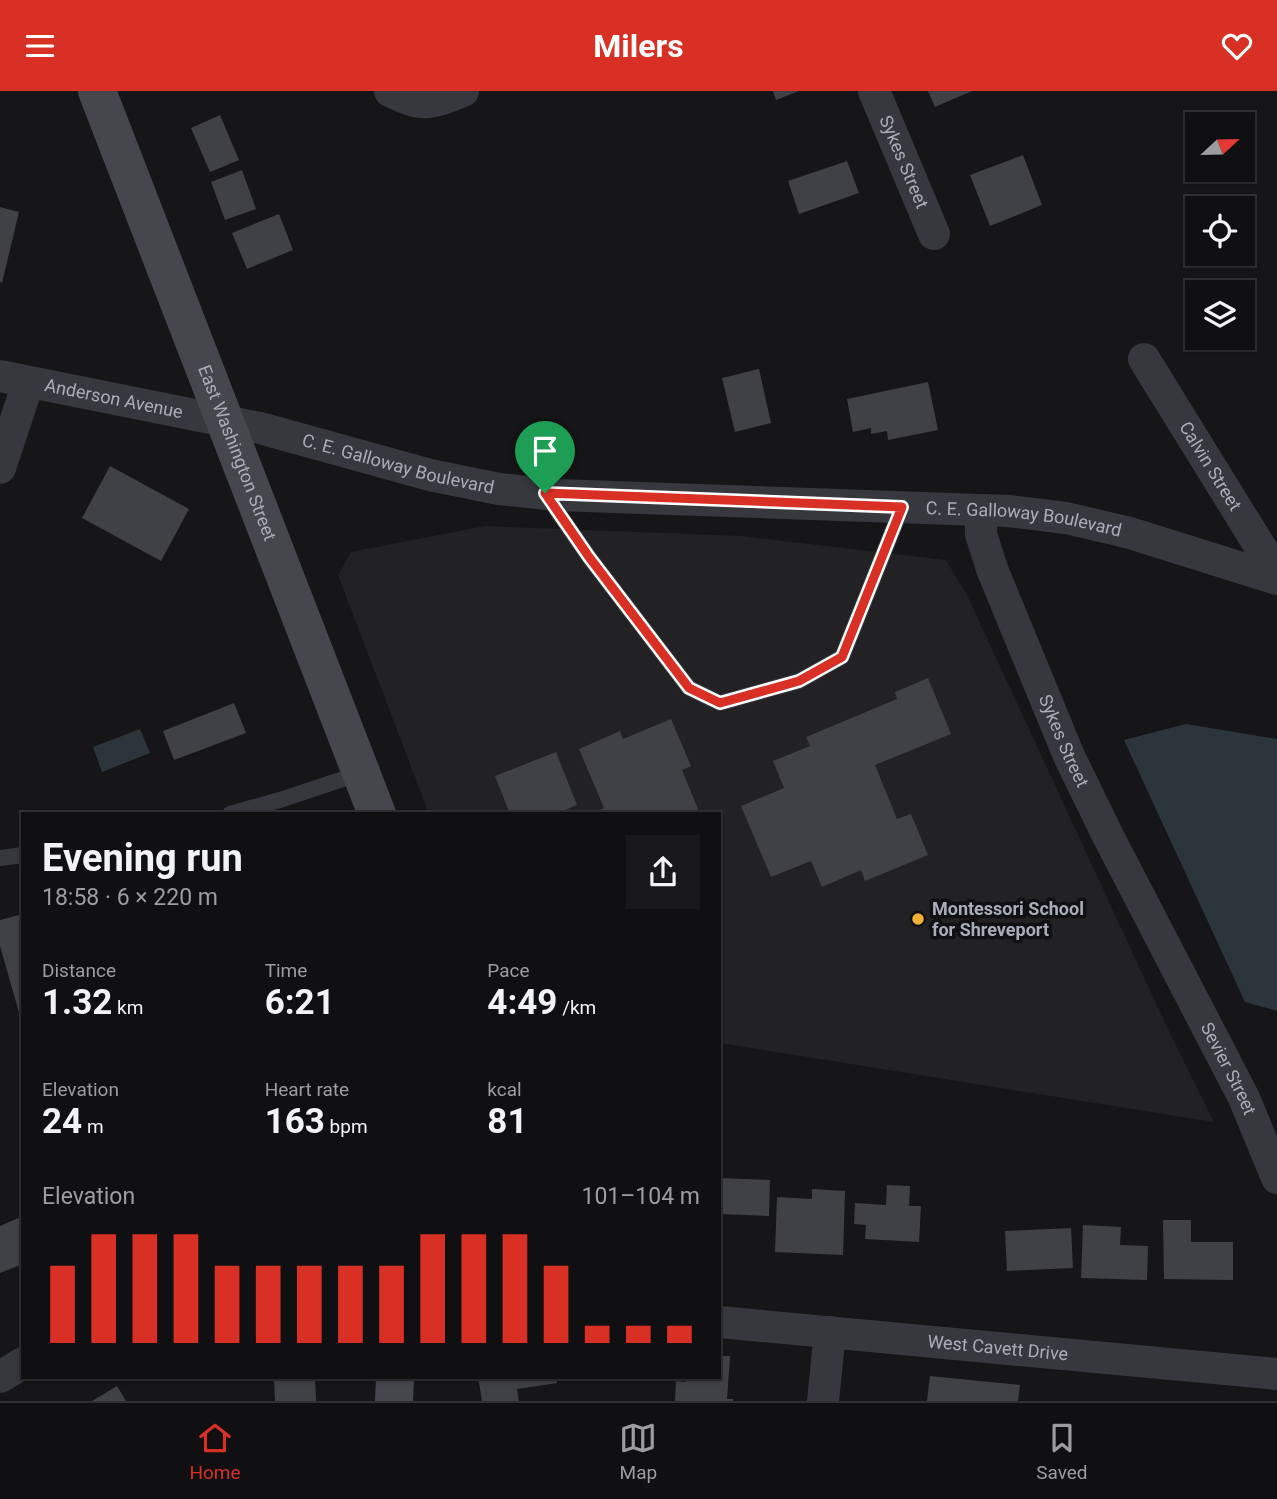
<!DOCTYPE html>
<html lang="en">
<head>
<meta charset="utf-8">
<style>
	body { margin:0; font-family:Roboto,sans-serif; background:#19191b; color:#f1f3f6; height:100vh; display:flex; flex-direction:column; font-size:26px; white-space:nowrap }
	* { box-sizing:border-box; margin:0 }
	p { font-size:23px; color:#9c9d9f }
	.icon { flex:none; width:38px; height:38px; fill:none; stroke:currentColor; stroke-width:2; stroke-linecap:round; stroke-linejoin:round }
	.map { position:relative; flex:1; overflow:hidden }
	.details { position:absolute; left:21px; top:721px; width:700px; height:567px; display:flex; flex-direction:column; background:#101012; border-radius:0px; box-shadow:0 2px 5px #0004,0 0 0 2px #303032 }
	.details>* { flex:none }
	.needle { width:46px; rotate:68deg }
	.tools { position:absolute; left:1185px; top:21px; display:grid; gap:14px }
	.tools a { display:grid; place-items:center; width:70px; height:70px; border-radius:0px; background:#101012; box-shadow:0 2px 5px #0004,0 0 0 2px #303032; font-size:35px }
	.pin { position:absolute; display:grid; place-items:center; width:60px; height:60px; color:#fff; margin:-72px -30px; border-radius:50% 50% 50% 0; rotate:-45deg; box-shadow:0 0 7px #0007 }
	.pin .icon { rotate:45deg }
	.round { display:grid; place-items:center; flex:none; width:74px; height:74px; border-radius:0px; background:#19191b }
	.overview { display:flex; align-items:center; justify-content:space-between; height:119px; padding:0 21px }
	h1 { font-size:38px; font-weight:700; line-height:52px }
	.stats { display:grid; grid-template-columns:repeat(3,1fr); gap:10px; height:119px; padding:7px 21px }
	.stats div { display:grid; align-content:center }
	.stats b { font-size:35px; font-weight:700 }
	.stats small { font-size:19px; font-weight:400 }
	.stats p { font-size:19px }
	.chart { height:196px; padding:14px 21px }
	.chart p { display:flex; justify-content:space-between }
	.chart svg { width:100%; height:126px; margin-top:7px; stroke:#d93025; stroke-width:6 }
	header { display:flex; justify-content:space-between; align-items:center; height:91px; padding:0 21px; background:#d93025; color:#fff; font-size:32px; font-weight:700 }
	.dock { display:flex; justify-content:space-around; align-items:center; height:98px; border-top:2px solid #303032; background:#101012; font-size:19px; color:#9c9d9f }
	.dock a { display:grid; justify-items:center; gap:4px }
	.dock .active { color:#d93025 }
	.map>svg:first-child { display:block }
	.built { fill:#222225 }
	.water { fill:#2c353c }
	.building { fill:#404145 }
	.lines { fill:none; stroke-linecap:round; stroke-linejoin:round }
	.lane { stroke:#37383d; stroke-width:16 }
	.street { stroke:#37383d; stroke-width:32 }
	.secondary { stroke:#45474d; stroke-width:38 }
	.route-casing { stroke:#fff; stroke-width:14 }
	.route { stroke:#d93025; stroke-width:9 }
	.poi-dot { fill:#f2b134; stroke:#111113; stroke-width:2.5 }
	.labels { text-anchor:middle; stroke-width:7; stroke-linejoin:round; paint-order:stroke }
	.street-label { font-size:18px; fill:#a8adb8; stroke:#111113 }
	.poi-label { font-size:18px; font-weight:bold; fill:#a8adb8; stroke:#111113; text-anchor:start }
</style>
</head>
<body>
<header><svg class="icon" aria-label="menu" viewBox="0 0 24 24"><path d="M4 6h16M4 12h16M4 18h16"/></svg>Milers<svg class="icon" aria-label="heart" viewBox="0 0 24 24"><path d="M12 20l-8-8c-3-5 5-10 8-4 3-6 11-1 8 4z"/></svg></header>
<div class="map">
<svg width="1277" height="1310" viewBox="0 0 1277 1310">
	<rect width="100%" height="100%" fill="#161618"/>
	<path class="built" d="M 485,435 L 741,445 L 946,469 L 967,504 L 1166,934 L 1214,1031 L 719,952 L 719,723 L 429,723 L 338,484 L 351,461 Z"/>
	<path class="water" d="M 1186,633 L 1277,648 L 1277,920 L 1245,911 L 1124,649 Z
		M 140,638 L 150,662 L 102,681 L 93,656 Z"/>
	<path class="building" d="M 773,0 L 799,0 L 776,9 Z
		M 928,0 L 972,0 L 935,16 Z
		M 220,24 L 239,69 L 210,81 L 191,37 Z
		M 1023,64 L 1042,114 L 990,135 L 970,84 Z
		M 847,70 L 859,102 L 799,123 L 788,90 Z
		M 242,79 L 256,118 L 225,129 L 211,91 Z
		M 0,116 L 19,121 L 2,192 L 0,191 Z
		M 279,123 L 293,159 L 247,178 L 232,142 Z
		M 759,278 L 771,332 L 735,341 L 722,287 Z
		M 928,291 L 938,339 L 888,349 L 887,340 L 871,343 L 871,337 L 853,341 L 847,308 Z
		M 110,375 L 189,418 L 161,470 L 82,427 Z
		M 928,587 L 951,643 L 875,674 L 897,728 L 911,723 L 928,764 L 865,790 L 861,779 L 822,796 L 811,770 L 771,786 L 741,715 L 784,697 L 773,670 L 810,655 L 806,646 L 897,608 L 895,601 Z
		M 234,612 L 246,642 L 174,669 L 163,640 Z
		M 671,628 L 691,675 L 682,679 L 700,723 L 590,723 L 604,717 L 579,658 L 620,640 L 623,648 Z
		M 556,661 L 577,714 L 556,723 L 510,723 L 495,685 Z
		M 23,823 L 23,932 L 22,932 L 0,855 L 0,829 Z
		M 719,1087 L 770,1089 L 769,1125 L 719,1123 Z
		M 887,1094 L 910,1095 L 909,1115 L 921,1115 L 919,1151 L 865,1148 L 866,1134 L 854,1133 L 855,1112 L 886,1114 Z
		M 812,1098 L 845,1100 L 843,1164 L 775,1161 L 777,1106 L 812,1108 Z
		M 23,1125 L 23,1173 L 0,1182 L 0,1135 Z
		M 1163,1129 L 1191,1129 L 1191,1151 L 1233,1151 L 1233,1189 L 1164,1188 Z
		M 1083,1134 L 1121,1136 L 1120,1154 L 1148,1155 L 1147,1189 L 1081,1187 Z
		M 1071,1137 L 1073,1177 L 1007,1180 L 1005,1140 Z
		M 719,1265 L 730,1265 L 727,1308 L 733,1308 L 733,1310 L 675,1310 L 676,1290 L 686,1291 L 686,1286 L 719,1286 Z
		M 930,1285 L 1020,1294 L 1018,1310 L 927,1310 Z
		M 274,1286 L 315,1286 L 316,1310 L 275,1310 Z
		M 478,1286 L 556,1286 L 557,1292 L 517,1298 L 519,1310 L 482,1310 Z
		M 117,1295 L 126,1310 L 92,1310 Z"/>
	<g class="lines">
		<path class="lane" d="M 546,404 L 589,466 L 689,597 L 720,612 L 799,590 L 842,566 L 902,416
			M 230,723 L 283,708 L 361,682
			M 0,767 L 23,764"/>
		<g class="street">
			<path d="M 390,0 C 423,16 429,14 463,0"/>
			<path id="s1" d="M 874,0 L 934,143"/>
			<path id="s2" d="M 1144,268 L 1277,483"/>
			<path id="s3" d="M 0,285 L 260,337 L 430,384 L 499,398 L 557,404 L 1008,420 L 1066,427 L 1130,442 L 1277,488"/>
			<path d="M 0,377 L 28,292"/>
			<path id="s4" d="M 981,419 L 981,443 L 992,478 L 1069,665 L 1108,745 L 1244,1007 L 1277,1087"/>
			<path id="s5" d="M 719,1231 L 1277,1283"/>
			<path d="M 0,1286 L 23,1272"/>
			<path d="M 823,1310 L 830,1241"/>
		</g>
		<g class="secondary">
			<path id="s6" d="M 97,0 L 377,723"/>
			<path d="M 394,1310 L 395,1286"/>
		</g>
	</g>
	<g class="lines">
		<defs>
			<path id="route" d="M 545,402 L 902,416 L 842,566 L 799,590 L 720,612 L 689,597 L 589,466 Z"/>
		</defs>
		<use href="#route" class="route-casing"/>
		<use href="#route" class="route"/>
	</g>
	<circle class="poi-dot" cx="918" cy="828" r="7"/>
	<g class="labels">
		<g class="street-label">
			<text dy="6" stroke="none"><textPath href="#s1" startOffset="77">Sykes Street</textPath></text>
			<text dy="6" stroke="none"><textPath href="#s3" startOffset="116">Anderson Avenue</textPath></text>
			<text dy="6" stroke="none"><textPath href="#s6" startOffset="388">East Washington Street</textPath></text>
			<text dy="6" stroke="none"><textPath href="#s3" startOffset="408">C. E. Galloway Boulevard</textPath></text>
			<text dy="6" stroke="none"><textPath href="#s2" startOffset="126">Calvin Street</textPath></text>
			<text dy="6" stroke="none"><textPath href="#s3" startOffset="1038">C. E. Galloway Boulevard</textPath></text>
			<text dy="6" stroke="none"><textPath href="#s4" startOffset="247">Sykes Street</textPath></text>
			<text dy="6" stroke="none"><textPath href="#s4" startOffset="614">Sevier Street</textPath></text>
			<text dy="6" stroke="none"><textPath href="#s5" startOffset="280">West Cavett Drive</textPath></text>
		</g>
		<g class="poi-label">
			<text x="932" y="824">Montessori School<tspan x="932" dy="21">for Shreveport</tspan></text>
		</g>
	</g>
</svg>
<div class="tools">
<a><svg class="needle" viewBox="-14 -14 28 28"><path d="M0-13l5 13h-10z" fill="#e53935"/><path d="M0 13l5-13h-10z" fill="#9c9d9f"/></svg></a>
<a><svg class="icon" aria-label="locate" viewBox="0 0 24 24"><circle cx="12" cy="12" r="6"/><path d="M12 2v4M12 18v4M2 12h4M18 12h4"/></svg></a>
<a><svg class="icon" aria-label="layers" viewBox="0 0 24 24"><path d="M12 4l9 5-9 5-9-5zM3 14l9 5 9-5"/></svg></a>
</div>
<div class="pin" style="left:545px;top:402px;background:#1e9e55"><svg class="icon" aria-label="arrive" viewBox="0 0 24 24"><path d="M6 21V4h12l-3 4 3 4H6"/></svg></div>
<section class="details">
<div class="overview"><div><h1>Evening run</h1><p>18:58 · 6 × 220 m</p></div><a class="round"><svg class="icon" aria-label="share" viewBox="0 0 24 24"><path d="M12 15V3M7 8l5-5 5 5M5 13v7h14v-7"/></svg></a></div>
<div class="stats">
<div><p>Distance</p><b>1.32<small> km</small></b></div>
<div><p>Time</p><b>6:21</b></div>
<div><p>Pace</p><b>4:49<small> /km</small></b></div>
</div>
<div class="stats">
<div><p>Elevation</p><b>24<small> m</small></b></div>
<div><p>Heart rate</p><b>163<small> bpm</small></b></div>
<div><p>kcal</p><b>81</b></div>
</div>
<div class="chart"><p><span>Elevation</span>101–104 m</p>
<svg viewBox="0 0 160 44" preserveAspectRatio="none"><path d="M5 44V17M15 44V6M25 44V6M35 44V6M45 44V17M55 44V17M65 44V17M75 44V17M85 44V17M95 44V6M105 44V6M115 44V6M125 44V17M135 44V38M145 44V38M155 44V38"/></svg>
</div>
</section>
</div>
<nav class="dock">
<a class="active"><svg class="icon" aria-label="home" viewBox="0 0 24 24"><path d="M3 11l9-7 9 7M6 9v11h12V9"/></svg>Home</a>
<a><svg class="icon" aria-label="map" viewBox="0 0 24 24"><path d="M3 6l6-2 6 2 6-2v14l-6 2-6-2-6 2zM9 4v14M15 6v14"/></svg>Map</a>
<a><svg class="icon" aria-label="saved" viewBox="0 0 24 24"><path d="M7 4h10v16l-5-4-5 4z"/></svg>Saved</a>
</nav>
</body>
</html>
